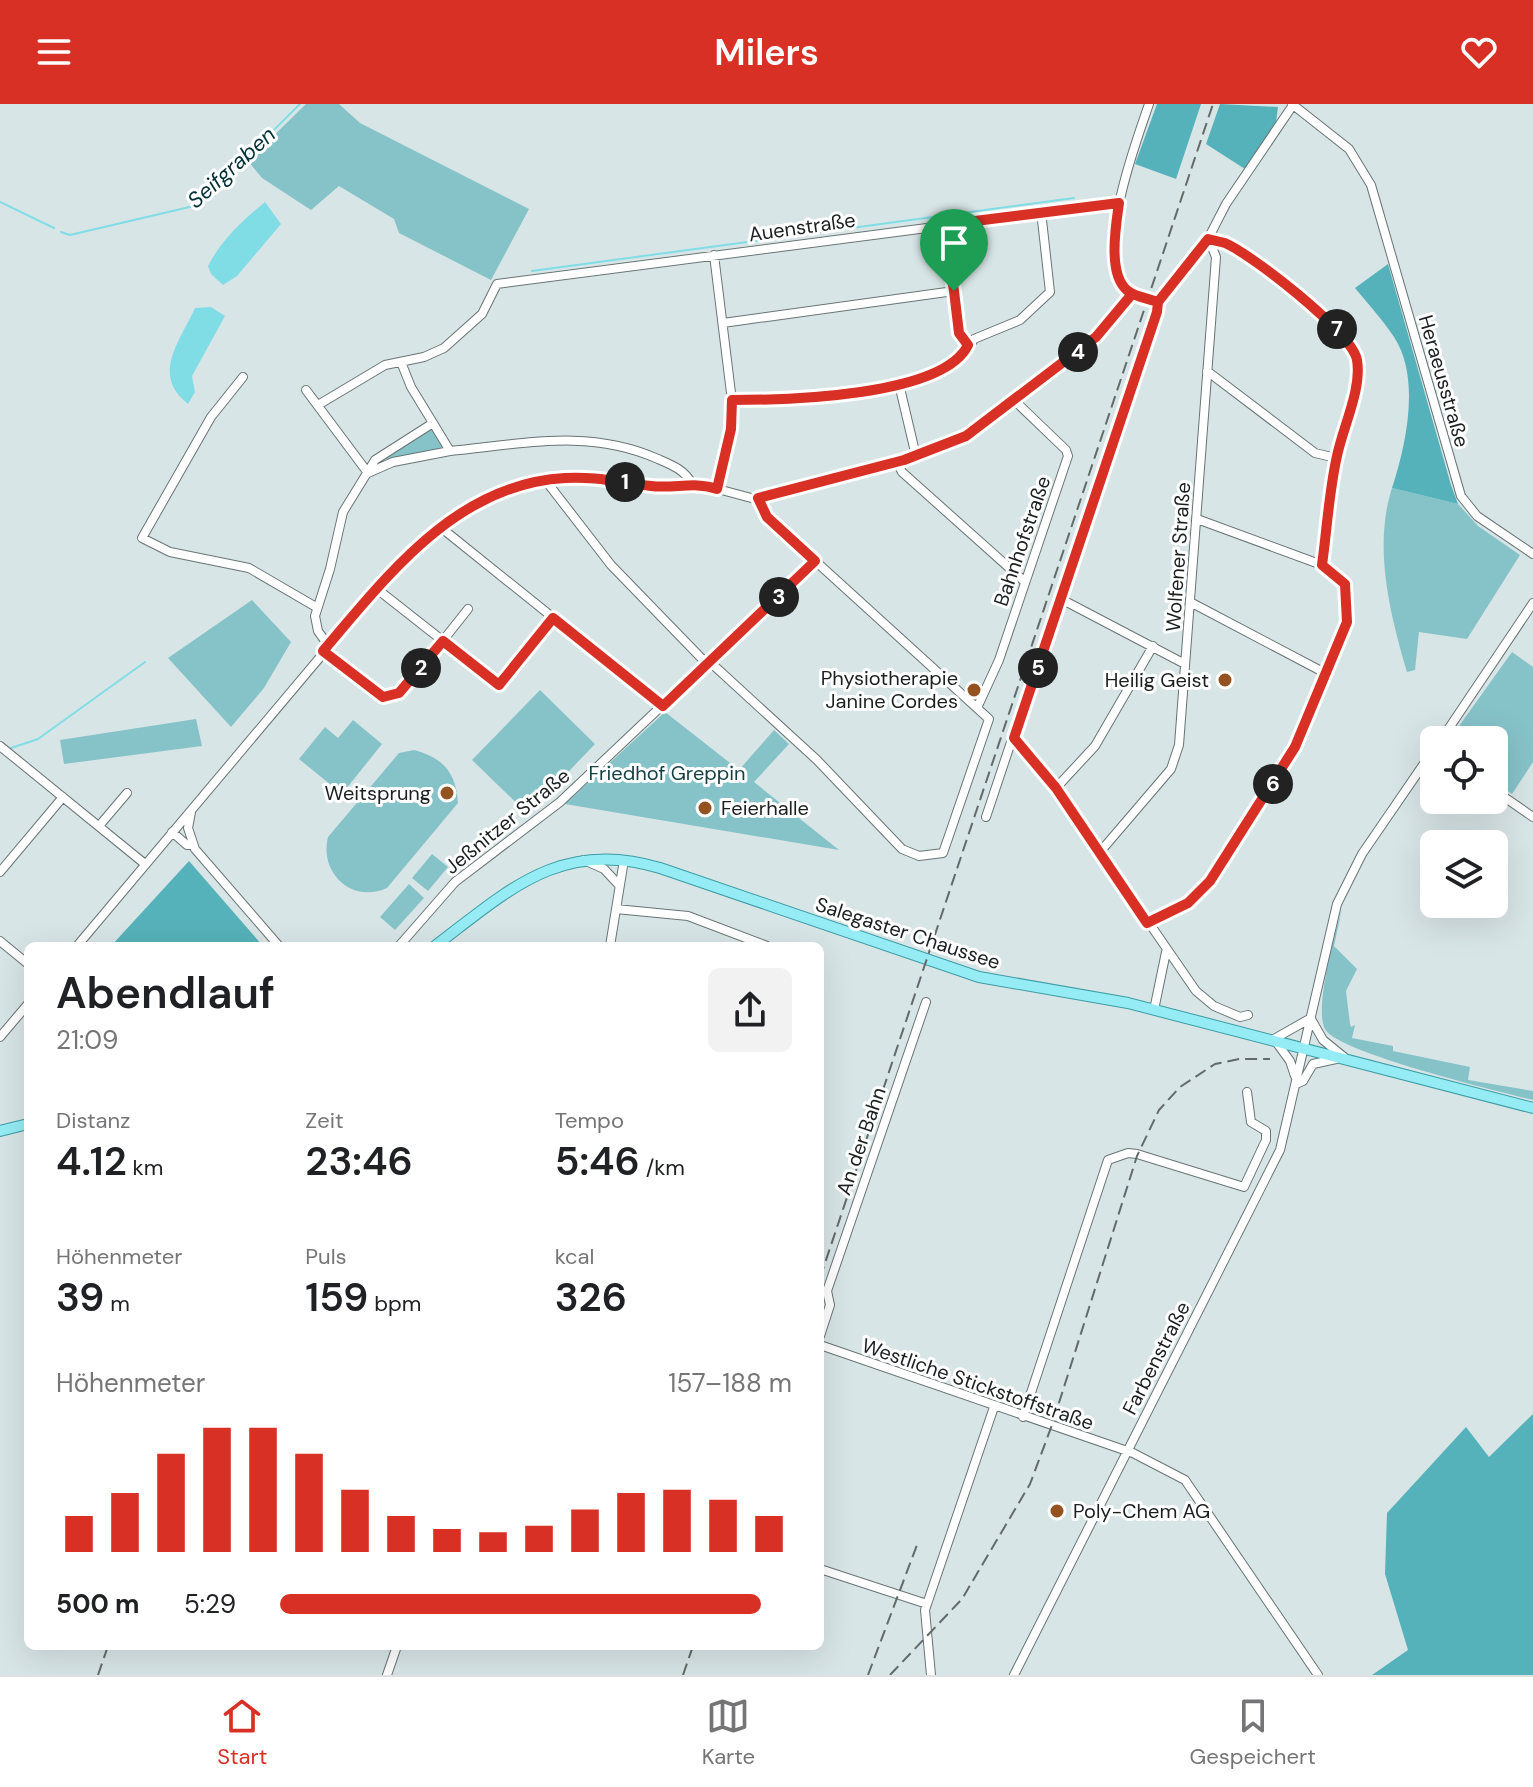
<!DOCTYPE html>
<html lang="de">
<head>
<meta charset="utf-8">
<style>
	body { margin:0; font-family:"DM Sans",sans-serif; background:#f2f2f2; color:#202124; height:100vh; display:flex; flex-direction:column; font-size:30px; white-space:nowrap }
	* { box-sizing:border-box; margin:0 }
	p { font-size:26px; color:#757577 }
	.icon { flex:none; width:44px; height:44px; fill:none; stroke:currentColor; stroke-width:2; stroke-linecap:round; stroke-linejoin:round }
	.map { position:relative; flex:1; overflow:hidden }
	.sheet { position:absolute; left:24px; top:838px; width:800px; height:708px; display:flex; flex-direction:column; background:#fff; border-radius:12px; box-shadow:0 8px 32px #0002 }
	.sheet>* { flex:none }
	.buttons { position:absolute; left:1420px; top:622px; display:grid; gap:16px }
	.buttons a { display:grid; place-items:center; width:88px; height:88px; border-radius:12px; background:#fff; box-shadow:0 8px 32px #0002; font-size:40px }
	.pin { position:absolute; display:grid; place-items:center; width:68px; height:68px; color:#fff; margin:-82px -34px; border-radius:50% 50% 50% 0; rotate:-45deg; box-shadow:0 0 8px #0007 }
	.pin .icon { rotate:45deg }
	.km { position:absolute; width:40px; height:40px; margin:-20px; border-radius:50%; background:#222; color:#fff; font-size:22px; line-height:40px; text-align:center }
	.round { display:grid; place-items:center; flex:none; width:84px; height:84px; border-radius:12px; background:#f2f2f2 }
	.overview { display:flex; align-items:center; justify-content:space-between; height:136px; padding:0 32px }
	h1 { font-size:44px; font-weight:600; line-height:60px }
	.figures { display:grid; grid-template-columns:repeat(3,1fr); gap:12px; height:136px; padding:8px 32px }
	.figures div { display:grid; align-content:center }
	.figures b { font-size:40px; font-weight:600 }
	.figures small { font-size:22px; font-weight:400 }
	.figures p { font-size:22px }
	.chart { height:224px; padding:16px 32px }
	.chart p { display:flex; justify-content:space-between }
	.chart svg { width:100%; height:144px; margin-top:8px; stroke:#d93025; stroke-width:6 }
	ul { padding:0 32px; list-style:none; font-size:26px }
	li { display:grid; grid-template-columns:128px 96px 1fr; align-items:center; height:60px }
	li i { height:20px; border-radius:10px; background:#d93025 }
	header { display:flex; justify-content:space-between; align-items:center; height:104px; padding:0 32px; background:#d93025; color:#fff; font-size:36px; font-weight:600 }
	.tabs { display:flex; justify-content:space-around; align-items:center; height:112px; border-top:2px solid #e0e0e0; background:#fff; font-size:22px; color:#757577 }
	.tabs a { display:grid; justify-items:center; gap:4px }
	.tabs .active { color:#d93025 }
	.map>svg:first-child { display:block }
	.green { fill:#86c3c9 }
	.forest { fill:#56b2ba }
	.water { fill:#81dde5 }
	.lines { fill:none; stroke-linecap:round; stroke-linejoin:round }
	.stream { stroke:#81dde5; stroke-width:2 }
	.minor-casing { stroke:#697475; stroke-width:10 }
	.major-casing { stroke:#3c9ca4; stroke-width:12 }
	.minor { stroke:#fff; stroke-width:8 }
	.major { stroke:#95ecf4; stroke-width:10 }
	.rail { stroke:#626a6a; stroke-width:2; stroke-dasharray:12 6; stroke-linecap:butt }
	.route-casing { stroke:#fff; stroke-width:16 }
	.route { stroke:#d93025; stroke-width:10 }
	.poi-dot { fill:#945221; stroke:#fff; stroke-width:3 }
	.labels { text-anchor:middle; stroke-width:6; stroke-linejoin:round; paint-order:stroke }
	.street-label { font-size:20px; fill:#1a1f1f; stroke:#fff }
	.poi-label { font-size:20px; fill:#1a1f1f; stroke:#fff; text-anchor:end }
	.park-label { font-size:20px; fill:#154144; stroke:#fff }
	.water-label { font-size:22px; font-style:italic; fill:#033236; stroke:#fff }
</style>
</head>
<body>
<header><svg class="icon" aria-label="menu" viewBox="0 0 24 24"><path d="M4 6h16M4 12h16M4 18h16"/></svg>Milers<svg class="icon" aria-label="heart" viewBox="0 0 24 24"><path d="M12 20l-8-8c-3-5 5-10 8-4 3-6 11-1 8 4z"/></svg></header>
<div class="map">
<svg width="1533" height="1571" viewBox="0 0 1533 1571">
	<rect width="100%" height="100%" fill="#d8e5e6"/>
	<path class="green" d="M 306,0 L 339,0 L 360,19 L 529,105 L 491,176 L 399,129 L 394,115 L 339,82 L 311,106 L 262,74 L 248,57 Z
		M 432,323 L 443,344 L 382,356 Z
		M 1392,384 L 1458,400 L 1478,422 L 1520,451 L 1467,535 L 1419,528 L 1415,566 L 1407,568 C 1390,510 1373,443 1392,384 Z
		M 252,496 L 291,538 L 264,584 L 231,623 L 168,554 Z
		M 1512,548 L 1533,563 L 1533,658 L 1512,690 L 1494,677 L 1494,636 L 1449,636 Z
		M 540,586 L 595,640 L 528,710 L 472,656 Z
		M 665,608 L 739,666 L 774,626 L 789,640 L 754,678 L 839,746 L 565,700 Z
		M 196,615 L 202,642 L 64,660 L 60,636 Z
		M 353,616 L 382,640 L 342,690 L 299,655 L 325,623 L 338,634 Z
		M 414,646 C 444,654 456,669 458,699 L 387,784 C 352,800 319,769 328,733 L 399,649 Z
		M 432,750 L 448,763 L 428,787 L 412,774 Z
		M 409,780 L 424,794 L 395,826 L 380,813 Z
		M 1342,805 L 1334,842 L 1357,865 L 1346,887 L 1350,920 L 1351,923 L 1355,921 L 1352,934 L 1393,942 L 1393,947 L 1470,963 L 1468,976 L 1533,987 L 1533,996 C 1500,988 1336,948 1325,925 C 1314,905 1335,828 1342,805 Z"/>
	<path class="forest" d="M 1157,0 L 1201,0 L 1176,75 L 1135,60 Z
		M 1220,0 L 1278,3 L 1276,19 L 1245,65 L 1206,40 Z
		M 1388,160 L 1451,381 L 1458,400 L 1392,384 C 1406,341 1421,274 1394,233 C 1383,216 1368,200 1355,184 Z
		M 189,757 L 263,842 L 111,842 Z
		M 1533,1310 L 1533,1571 L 1372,1571 L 1408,1546 L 1385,1470 L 1387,1409 L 1466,1323 L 1489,1353 Z"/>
	<path class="water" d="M 265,98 L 281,120 L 237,172 L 223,181 L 211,170 L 208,162 C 222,135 242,117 265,98 Z
		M 211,203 L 225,212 L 192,272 L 195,288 L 188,300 C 151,271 179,239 195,204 Z"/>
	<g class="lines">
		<path class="stream" d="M 0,98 L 54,124
			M 61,128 L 70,131 L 198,101 L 300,0
			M 532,167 L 1074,94
			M 11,644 L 38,635 L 145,558"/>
		<defs>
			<path id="minor" d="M 1149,0 C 1134,44 1097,140 1124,184 L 1158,198
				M 1292,0 L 1349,45 L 1371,81 L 1461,392 L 1477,412 L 1533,450
				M 943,121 L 959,229 L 968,241
				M 714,151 L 733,305 L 717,385
				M 723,219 L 954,187
				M 401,258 L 411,283 L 433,319
				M 1207,267 L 1315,349 L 1336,354
				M 243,273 L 211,313 L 142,434 L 170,448 L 249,464 L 316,503
				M 899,280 L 916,352
				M 306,286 L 368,369
				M 732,296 L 841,292 L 899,280 L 948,264 L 962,254 L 974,235 L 1020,216 L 1050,188 L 1041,107
				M 318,301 L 385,261 L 424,253 L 444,244 L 482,210 L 497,180 L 1119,99
				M 450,347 C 522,340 589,324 658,355 C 672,361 685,366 692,380
				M 897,358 L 902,368 L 1025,478
				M 546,377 L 611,461 L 707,560
				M 1197,415 L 1322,461
				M 439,422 L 663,602
				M 377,485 L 499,581 L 553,514
				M 1061,495 L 1185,560
				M 1192,499 L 1325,569
				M 328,541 L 318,527 L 315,512 L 330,465 L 343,408 L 375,356 L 433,319 L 450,347 L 393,358 L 368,369
				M 323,547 L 379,591 L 392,593 L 414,573 L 468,505
				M 710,558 L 817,656 L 902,745 L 919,752 L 943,749 L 989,615 L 767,413 L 758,394
				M 977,604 L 999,556 L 1068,352 L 1066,346 L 1015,297
				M 1014,634 L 1056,684 L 1196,887 L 1214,902 L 1240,913 L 1248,911
				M 1441,636 L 1533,499
				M 0,642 L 145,760
				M 1056,684 L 1095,642 L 1153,542
				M 1494,686 L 1533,713
				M 191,708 L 188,724 L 195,745 L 279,842
				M 986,713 L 1158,198 L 1208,135 L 1226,100 L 1293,1
				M 99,722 L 127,689
				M 172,728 L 187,741 L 193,741
				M 1100,748 L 1171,665 L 1179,641 L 1216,153 L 1209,136
				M 584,756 L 604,765 L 619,781
				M 0,768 L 63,693
				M 616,805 L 688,812 L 767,842
				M 1147,819 L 1178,805 L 1204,784 L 1295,643 L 1347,518 L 1345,480 L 1322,461 L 1336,354 L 1354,285 L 1357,256 L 1347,235 L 1312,203 L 1231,142 L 1208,135
				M 0,837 L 28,860
				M 77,842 L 406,451 L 439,422 L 471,404 L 502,390 L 546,377 L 589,374 L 673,384 L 699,380 L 755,395 L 933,347 L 977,325 L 1067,257 L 1105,225 L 1132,190
				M 399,842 L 455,778 L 560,698 L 815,457
				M 610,842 L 624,756
				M 1154,906 L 1166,848
				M 1311,915 L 1323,936 L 1344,953
				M 0,933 L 28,900
				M 1295,972 L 1290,957 L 1274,935 L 1311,914
				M 1296,980 L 1303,977 L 1313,960 L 1336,955
				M 820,1232 L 830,1201 L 827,1187 L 926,898
				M 820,1241 L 1133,1349 L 1185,1376 L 1318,1571
				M 1023,1313 L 1108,1056 L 1128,1049 L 1137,1050 L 1244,1083 L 1266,1036 L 1266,1027 L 1251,1018 L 1247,988
				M 820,1465 L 927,1500
				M 387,1571 L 397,1542
				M 931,1571 L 925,1506 L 994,1303
				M 1014,1571 L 1280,1046 L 1337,800 L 1362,750 L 1434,645"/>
			<path id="major" d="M 435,842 C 509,786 561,734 660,764 L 979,873 L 1128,899 L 1533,1004
				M 0,1027 L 28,1020"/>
		</defs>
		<use href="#minor" class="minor-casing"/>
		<use href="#major" class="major-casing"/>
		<use href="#minor" class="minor"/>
		<use href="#major" class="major"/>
		<path class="rail" d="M 820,1174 L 1213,0
			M 98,1571 L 108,1542
			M 683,1571 L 693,1542
			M 868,1571 L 917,1441
			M 890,1571 L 962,1495 L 1030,1380 L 1052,1321 L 1137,1052 L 1159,1006 L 1180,983 L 1215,960 L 1239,955 L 1270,955"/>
	</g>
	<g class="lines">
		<defs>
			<path id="route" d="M 954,187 L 959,229 L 968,241 C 943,293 785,296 732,296 L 731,325 L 717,385 C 695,377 674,385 651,382 C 622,379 595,372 565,374 C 456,380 388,471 323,547 L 383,593 L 399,589 L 443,537 L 499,581 L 553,514 L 663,602 L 815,457 L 767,413 L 758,394 L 904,356 L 966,332 L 1096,233 L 1132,190 L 1158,198 L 1157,208 L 1014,634 L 1056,684 L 1147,819 L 1188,799 L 1210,777 L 1295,643 L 1347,518 L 1345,480 L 1322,461 C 1327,425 1329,387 1337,352 C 1343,323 1362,285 1357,256 C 1352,228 1251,150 1225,139 L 1208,135 L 1158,198 C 1148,195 1136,193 1128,187 C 1107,171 1116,121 1119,99 L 943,121 L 954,187"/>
		</defs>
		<use href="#route" class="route-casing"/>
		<use href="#route" class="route"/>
	</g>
	<g class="poi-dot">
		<circle cx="1225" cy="576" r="8"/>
		<circle cx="974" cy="586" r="8"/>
		<circle cx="447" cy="689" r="8"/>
		<circle cx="705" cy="704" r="8"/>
		<circle cx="1057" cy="1407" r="8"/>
	</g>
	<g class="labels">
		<g class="street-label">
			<text transform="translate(802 123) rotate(-8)" y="7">Auenstraße</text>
			<text transform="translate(1444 277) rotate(74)" y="7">Heraeusstraße</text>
			<text transform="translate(1022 437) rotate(-71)" y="7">Bahnhofstraße</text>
			<text transform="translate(1178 453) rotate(-86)" y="7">Wolfener Straße</text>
			<text transform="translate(507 717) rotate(-39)" y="7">Jeßnitzer Straße</text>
			<text transform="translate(908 829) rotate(18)" y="7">Salegaster Chaussee</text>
			<text transform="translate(861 1037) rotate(-71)" y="7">An der Bahn</text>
			<text transform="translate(1156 1254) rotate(-63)" y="7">Farbenstraße</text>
			<text transform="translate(978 1280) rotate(19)" y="7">Westliche Stickstoffstraße</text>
		</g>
		<g class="poi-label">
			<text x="958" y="581">Physiotherapie<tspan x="958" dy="23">Janine Cordes</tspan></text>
			<text x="1209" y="583">Heilig Geist</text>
			<text x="431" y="696">Weitsprung</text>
			<text x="721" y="711" text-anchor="start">Feierhalle</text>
			<text x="1073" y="1414" text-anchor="start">Poly-Chem AG</text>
		</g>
		<g class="park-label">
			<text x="667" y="676">Friedhof Greppin</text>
		</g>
		<g class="water-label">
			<text transform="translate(231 63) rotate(-42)" y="8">Seifgraben</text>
		</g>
	</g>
</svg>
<div class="buttons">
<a><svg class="icon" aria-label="locate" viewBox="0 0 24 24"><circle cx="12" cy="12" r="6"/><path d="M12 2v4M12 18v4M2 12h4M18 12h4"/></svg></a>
<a><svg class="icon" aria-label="layers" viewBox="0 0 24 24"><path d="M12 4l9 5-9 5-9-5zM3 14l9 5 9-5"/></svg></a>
</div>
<div class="pin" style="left:954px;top:187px;background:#1e9e55"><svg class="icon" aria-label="arrive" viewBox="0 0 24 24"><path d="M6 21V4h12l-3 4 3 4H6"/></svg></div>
<b class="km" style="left:625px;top:378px">1</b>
<b class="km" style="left:421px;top:564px">2</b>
<b class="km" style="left:779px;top:493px">3</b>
<b class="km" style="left:1078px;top:248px">4</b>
<b class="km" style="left:1038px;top:564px">5</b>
<b class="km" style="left:1273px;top:680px">6</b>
<b class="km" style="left:1337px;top:225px">7</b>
<section class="sheet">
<div class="overview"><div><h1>Abendlauf</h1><p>21:09</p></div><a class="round"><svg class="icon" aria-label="share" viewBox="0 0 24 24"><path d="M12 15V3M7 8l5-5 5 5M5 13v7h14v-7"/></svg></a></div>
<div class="figures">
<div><p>Distanz</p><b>4.12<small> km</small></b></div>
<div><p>Zeit</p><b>23:46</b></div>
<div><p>Tempo</p><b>5:46<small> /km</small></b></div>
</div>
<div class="figures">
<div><p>Höhenmeter</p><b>39<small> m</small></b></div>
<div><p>Puls</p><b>159<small> bpm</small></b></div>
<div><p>kcal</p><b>326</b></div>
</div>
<div class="chart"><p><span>Höhenmeter</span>157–188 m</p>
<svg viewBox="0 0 160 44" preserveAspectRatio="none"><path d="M5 44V33M15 44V26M25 44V14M35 44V6M45 44V6M55 44V14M65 44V25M75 44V33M85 44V37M95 44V38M105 44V36M115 44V31M125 44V26M135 44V25M145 44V28M155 44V33"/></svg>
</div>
<ul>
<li><b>500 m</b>5:29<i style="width:94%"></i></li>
</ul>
</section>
</div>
<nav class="tabs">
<a class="active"><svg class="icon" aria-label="home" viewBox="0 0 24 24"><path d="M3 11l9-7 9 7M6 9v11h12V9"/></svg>Start</a>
<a><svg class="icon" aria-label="map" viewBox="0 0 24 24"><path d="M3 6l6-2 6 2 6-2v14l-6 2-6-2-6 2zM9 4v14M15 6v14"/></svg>Karte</a>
<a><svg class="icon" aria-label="saved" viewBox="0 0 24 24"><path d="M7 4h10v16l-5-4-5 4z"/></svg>Gespeichert</a>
</nav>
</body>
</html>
